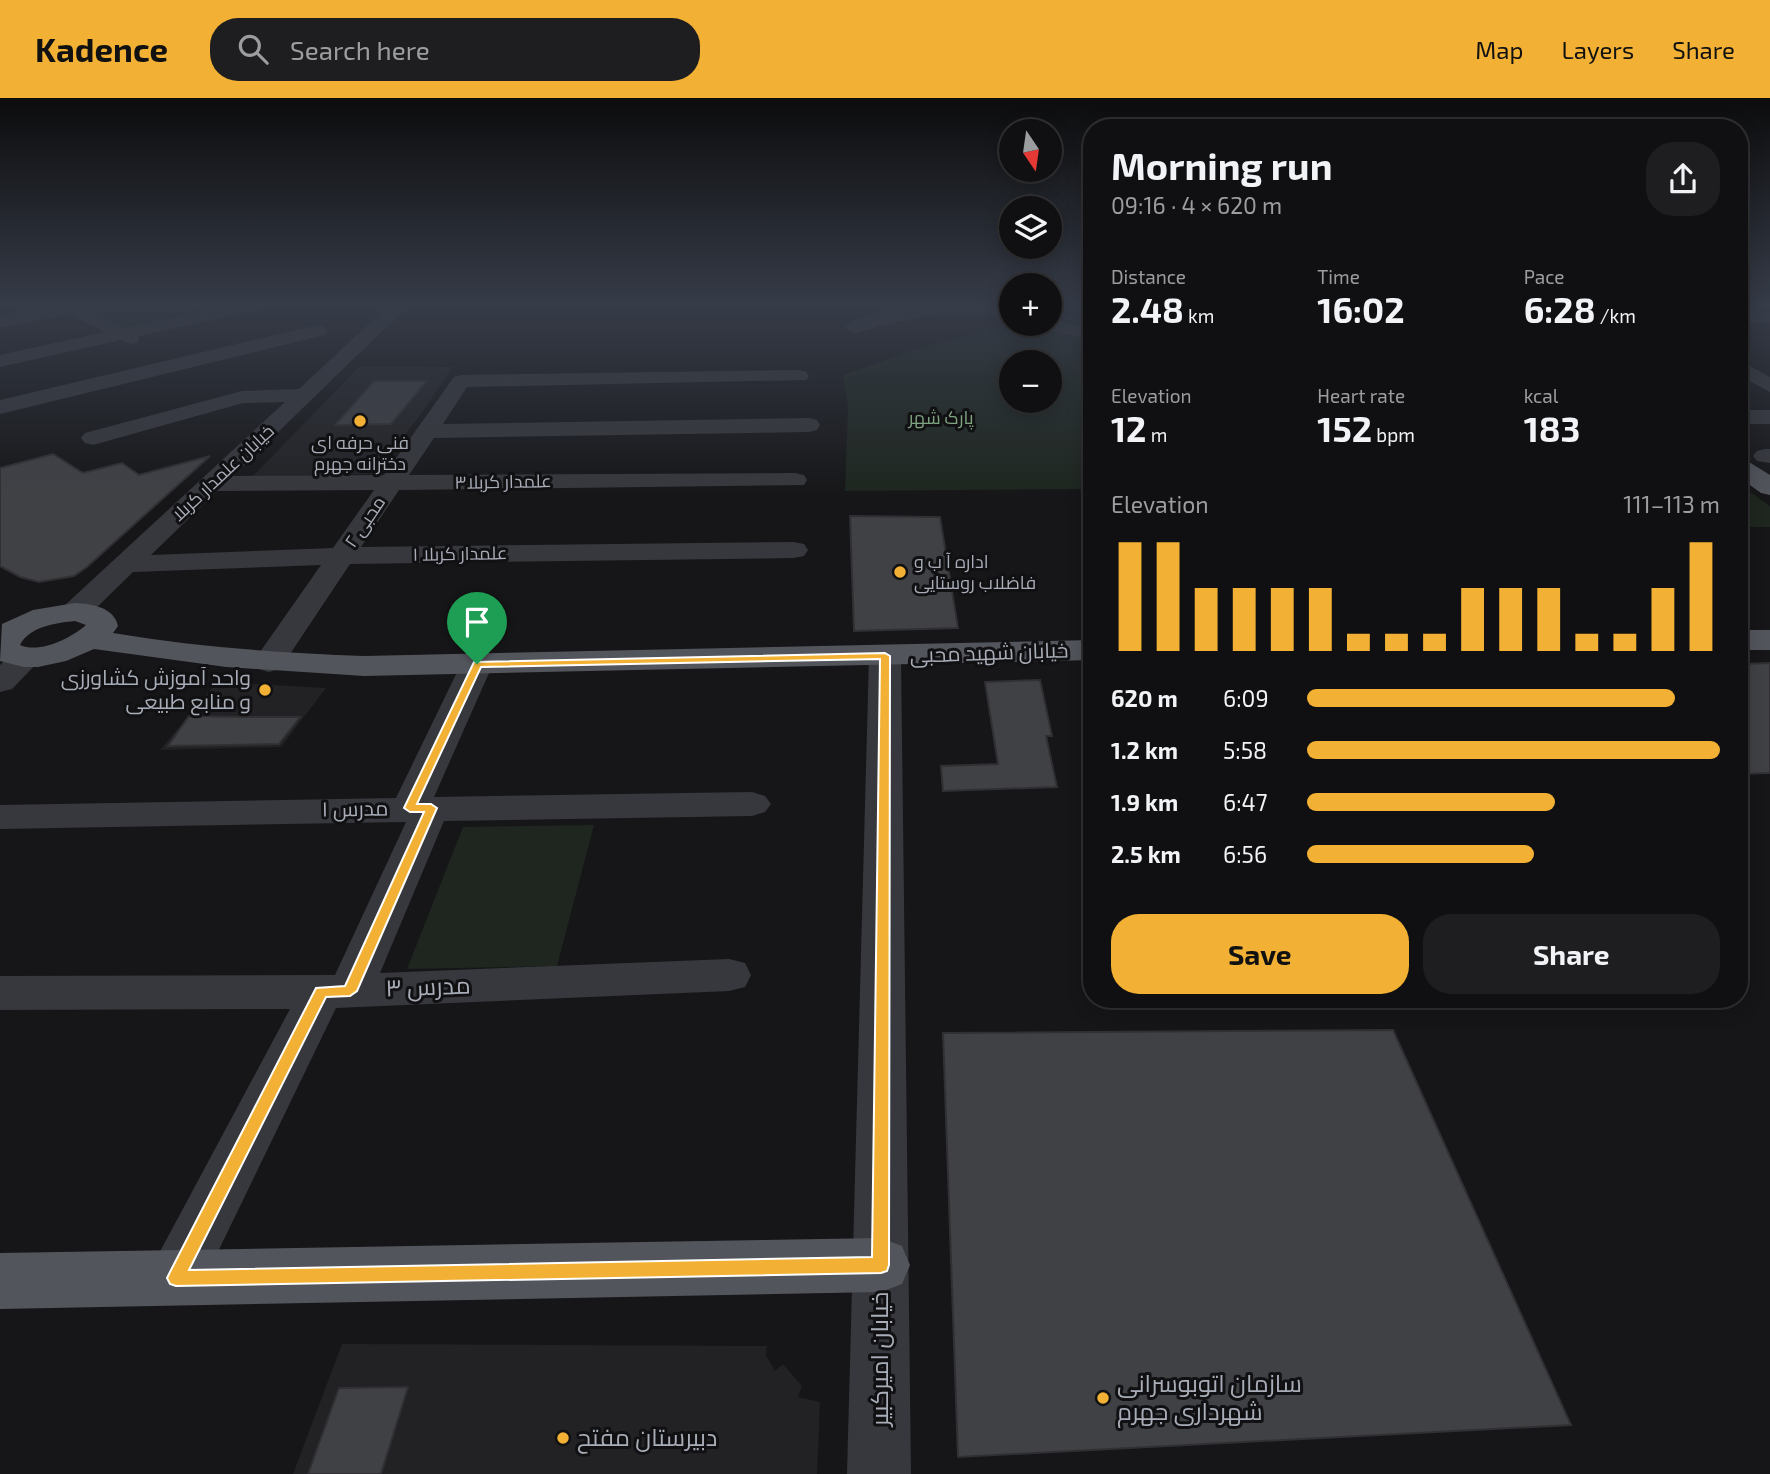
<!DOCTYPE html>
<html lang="en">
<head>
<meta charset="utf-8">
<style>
	body { margin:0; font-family:"Exo 2",Cairo,sans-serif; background:#1e1e20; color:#f1f3f6; height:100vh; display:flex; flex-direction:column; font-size:26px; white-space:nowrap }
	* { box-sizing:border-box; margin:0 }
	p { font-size:23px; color:#9c9d9f }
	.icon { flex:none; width:38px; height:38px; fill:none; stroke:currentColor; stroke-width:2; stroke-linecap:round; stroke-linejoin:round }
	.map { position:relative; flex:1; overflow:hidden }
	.side { position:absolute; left:1083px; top:21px; width:665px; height:889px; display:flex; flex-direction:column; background:#101012; border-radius:28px; box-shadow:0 4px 18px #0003,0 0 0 2px #303032 }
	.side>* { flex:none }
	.needle { width:46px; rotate:167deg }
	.buttons { position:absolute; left:999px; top:21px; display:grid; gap:14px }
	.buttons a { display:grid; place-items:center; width:63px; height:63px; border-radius:50%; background:#101012; box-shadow:0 4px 18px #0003,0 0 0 2px #303032; font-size:35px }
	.pin { position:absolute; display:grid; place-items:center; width:60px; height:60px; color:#fff; margin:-72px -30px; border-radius:50% 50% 50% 0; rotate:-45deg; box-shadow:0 0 7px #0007 }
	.pin .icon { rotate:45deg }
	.round { display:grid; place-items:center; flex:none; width:74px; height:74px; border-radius:28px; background:#1e1e20 }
	.head { display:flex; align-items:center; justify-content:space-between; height:119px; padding:0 28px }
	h1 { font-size:38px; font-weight:700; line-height:52px }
	.stats { display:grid; grid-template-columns:repeat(3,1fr); gap:10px; height:119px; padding:7px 28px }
	.stats div { display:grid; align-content:center }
	.stats b { font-size:35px; font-weight:700 }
	.stats small { font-size:19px; font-weight:400 }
	.stats p { font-size:19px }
	.chart { height:196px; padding:14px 28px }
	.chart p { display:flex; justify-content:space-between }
	.chart svg { width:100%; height:126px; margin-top:7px; stroke:#f2b134; stroke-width:6 }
	.button { display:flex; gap:14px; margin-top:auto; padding:14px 28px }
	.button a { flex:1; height:80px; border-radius:28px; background:#f2b134; color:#111; font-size:28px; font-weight:700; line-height:80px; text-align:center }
	.button a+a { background:#1e1e20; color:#f1f3f6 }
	ul { padding:0 28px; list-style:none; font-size:23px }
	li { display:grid; grid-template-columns:112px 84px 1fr; align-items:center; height:52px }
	li i { height:18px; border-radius:9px; background:#f2b134 }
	header { display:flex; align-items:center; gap:42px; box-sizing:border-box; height:98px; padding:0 35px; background:#f2b134; color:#111 }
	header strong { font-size:33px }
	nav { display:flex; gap:38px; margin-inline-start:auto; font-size:24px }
	.search { width:490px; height:63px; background:#1e1e20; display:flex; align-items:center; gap:18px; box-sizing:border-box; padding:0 24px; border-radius:28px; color:#9c9d9f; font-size:26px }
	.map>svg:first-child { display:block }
	.built { fill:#222225 }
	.green { fill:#1e261f; fill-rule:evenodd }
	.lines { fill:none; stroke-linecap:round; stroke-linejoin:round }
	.stream { stroke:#2c353c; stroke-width:4.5 }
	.building { fill:#404145; stroke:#303034; stroke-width:2 }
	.minor { fill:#37383d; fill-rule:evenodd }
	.major { fill:#53555c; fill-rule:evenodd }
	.route { fill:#f2b134; stroke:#fff; stroke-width:2; fill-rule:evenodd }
	.poi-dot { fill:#f2b134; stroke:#111113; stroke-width:2.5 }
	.labels { text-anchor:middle; stroke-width:6; stroke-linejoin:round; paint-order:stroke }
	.far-park-label { font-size:18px; fill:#7fa381; stroke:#111113 }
	.far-poi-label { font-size:18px; fill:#a8adb8; stroke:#111113 }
	.far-street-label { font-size:18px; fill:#a8adb8; stroke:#111113 }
	.street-label { font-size:21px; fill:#a8adb8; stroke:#111113 }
	.poi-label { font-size:21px; fill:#a8adb8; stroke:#111113; text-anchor:end }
	.near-street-label { font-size:24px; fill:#a8adb8; stroke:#111113 }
	.near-poi-label { font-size:24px; fill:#a8adb8; stroke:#111113; text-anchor:start }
</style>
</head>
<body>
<header>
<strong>Kadence</strong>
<div class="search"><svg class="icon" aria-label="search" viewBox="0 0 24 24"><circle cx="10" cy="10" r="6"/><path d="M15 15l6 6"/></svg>Search here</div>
<nav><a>Map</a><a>Layers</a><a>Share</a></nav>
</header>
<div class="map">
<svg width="1770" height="1376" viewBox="0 0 1770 1376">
	<rect width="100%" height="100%" fill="#161618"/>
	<path class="built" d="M 360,268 L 453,269 L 421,316 L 375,376 L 253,378 Z
		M 217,584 L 326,590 L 281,649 L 160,652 Z
		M 342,1246 L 767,1248 L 766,1257 L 775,1273 L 783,1266 L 802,1288 L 798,1299 L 820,1304 L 817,1376 L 293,1376 Z"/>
	<path class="green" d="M 81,206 L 240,206 L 127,231 Z
		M 1011,225 L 1038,226 L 1092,239 L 1092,391 L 845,393 L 848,309 L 843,277 L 911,253 ZM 1012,264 L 1050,264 L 1050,303 L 1012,303 Z
		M 1740,387 L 1770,408 L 1770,429 L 1740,429 Z
		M 594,727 L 557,868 L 407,871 L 463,729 Z"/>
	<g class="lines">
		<path class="stream" d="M 1050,214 L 1092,227"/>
	</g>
	<path class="building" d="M 374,283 L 427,283 L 391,326 L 335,327 Z
		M 53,356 L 83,375 L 122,365 L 139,377 L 210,358 L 87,469 L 74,478 L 39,484 L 20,479 L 0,468 L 0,370 Z
		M 850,418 L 940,419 L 958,530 L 854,533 Z
		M 1770,565 L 1770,675 L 1740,676 L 1740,566 Z
		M 1040,582 L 1052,638 L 1046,638 L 1057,689 L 943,693 L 941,668 L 998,666 L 985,584 Z
		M 189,618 L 243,619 L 300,619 L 279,646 L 168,648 Z
		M 1393,932 L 1571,1327 L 958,1359 L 943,935 Z
		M 408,1289 L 381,1376 L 308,1376 L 339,1290 Z"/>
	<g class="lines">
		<path class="minor" d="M 55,206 L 79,206 L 125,230 L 234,206 L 269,206 L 260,211 L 139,238 L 138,244 L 131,246 L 121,242 L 0,269 L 0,257 L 105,234 L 70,216 L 0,230 L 0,218 Z
			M 390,206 L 410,206 L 233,378 L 384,377 L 454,279 L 461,277 L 799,272 L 806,274 L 809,278 L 806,282 L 467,289 L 443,326 L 809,320 L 817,322 L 820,327 L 817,332 L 809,334 L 434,340 L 409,377 L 795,375 L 804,377 L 807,382 L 804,387 L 399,392 L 361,449 L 794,444 L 804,446 L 808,452 L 804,458 L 794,460 L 350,466 L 280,571 L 269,574 L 258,571 L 253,564 L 321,467 L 133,474 L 86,520 L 75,523 L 64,520 L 60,514 L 64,508 L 285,304 L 243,305 L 93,347 L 85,345 L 81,340 L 85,335 L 242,293 L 299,291 ZM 374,392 L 333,450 L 151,457 L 217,393 Z
			M 924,206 L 993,206 L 1012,210 L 1012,221 C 952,208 911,220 854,235 L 845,229 C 856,216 906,209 924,206 Z
			M 1740,214 L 1770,215 L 1770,225 L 1740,224 Z
			M 1050,221 L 1092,230 L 1092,242 L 1040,230 L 1038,226 L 1050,226 Z
			M 318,227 L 325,229 L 327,233 L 325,237 L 0,316 L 0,302 Z
			M 1740,263 L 1770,279 L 1770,294 L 1740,278 Z
			M 1740,312 L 1770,312 L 1770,326 L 1740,326 Z
			M 1765,351 L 1770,351 L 1770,365 L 1757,363 L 1753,358 L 1757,353 Z
			M 885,549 L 896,551 L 901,558 L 911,1376 L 847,1376 L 869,558 L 874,551 Z
			M 27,550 L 38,552 L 43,559 L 12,591 L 0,594 L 0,567 L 16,552 Z
			M 477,556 L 488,559 L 493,566 L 434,699 L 752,694 L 765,698 L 771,706 L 765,714 L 752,718 L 444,723 L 380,875 L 729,861 L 745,865 L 751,877 L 745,889 L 729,893 L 336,910 L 196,1199 L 176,1206 L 156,1199 L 148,1180 L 156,1161 L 290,911 L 0,912 L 0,878 L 335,877 L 406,724 L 0,731 L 0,707 L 396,700 L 461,566 L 466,559 Z"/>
		<path class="major" d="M 1740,361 L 1749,364 L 1770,377 L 1770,397 L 1761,395 L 1740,380 Z
			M 75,505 C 92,506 114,509 118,528 L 113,535 C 196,549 280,555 364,558 L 1092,542 L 1092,562 L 364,578 L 226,569 L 94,551 L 66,563 L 38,569 L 24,569 L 0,563 L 2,526 L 33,512 ZM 75,523 L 86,527 C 71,540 40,556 20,547 C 30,528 56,525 75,523 Z
			M 1740,532 L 1770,532 L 1770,552 L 1740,552 Z
			M 881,1140 L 902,1148 L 910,1167 L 902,1186 L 881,1194 L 0,1211 L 0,1155 Z"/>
	</g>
	<linearGradient id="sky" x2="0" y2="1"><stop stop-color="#0c0c0d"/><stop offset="0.52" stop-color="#363c48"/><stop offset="1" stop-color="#363c48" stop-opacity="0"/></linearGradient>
	<rect width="1770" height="399" fill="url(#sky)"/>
	<path class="route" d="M 885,555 L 890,558 L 889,1167 L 887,1173 L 881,1175 L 176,1188 L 170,1186 L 167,1180 L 170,1174 L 316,890 L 345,888 L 424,714 L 410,714 L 404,710 L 474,564 ZM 880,561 L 872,1159 L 189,1172 L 326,899 L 350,898 L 357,893 L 437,710 L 431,706 L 417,706 L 481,569 Z"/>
	<g class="poi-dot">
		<circle cx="360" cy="323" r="7"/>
		<circle cx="900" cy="474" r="7"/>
		<circle cx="265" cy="592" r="7"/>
		<circle cx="1103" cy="1300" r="7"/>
		<circle cx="563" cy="1340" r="7"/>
	</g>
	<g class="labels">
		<g class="far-park-label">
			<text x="941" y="326">پارک شهر</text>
		</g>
		<g class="far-poi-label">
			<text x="360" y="351">فنی حرفه ای<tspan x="360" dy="21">دخترانه جهرم</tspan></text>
			<text x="914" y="470" text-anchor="start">اداره آ ب و<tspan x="914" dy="21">فاضلاب روستایی</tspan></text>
		</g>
		<g class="far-street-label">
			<text transform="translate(223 375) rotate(-43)" y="6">خیابان علمدار کربلا</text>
			<text transform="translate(503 384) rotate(-1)" y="6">علمدار کربلا۳</text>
			<text transform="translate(365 424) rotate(-56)" y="6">محبی ۲</text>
			<text transform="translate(460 456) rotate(-1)" y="6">علمدار کربلا ۱</text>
		</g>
		<g class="street-label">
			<text transform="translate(989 555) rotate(-2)" y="7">خیابان شهید محبی</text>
			<text transform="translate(355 711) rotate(-1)" y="7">مدرس ۱</text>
		</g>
		<g class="poi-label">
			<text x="251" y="587">واحد آموزش کشاورزی<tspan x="251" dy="24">و منابع طبیعی</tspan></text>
		</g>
		<g class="near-street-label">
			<text transform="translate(428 889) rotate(-2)" y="8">مدرس ۳</text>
			<text transform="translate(880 1261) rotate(-90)" y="8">خیابان امیرکبیر</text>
		</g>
		<g class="near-poi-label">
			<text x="1117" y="1294">سازمان اتوبوسرانی<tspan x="1117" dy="28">شهرداری جهرم</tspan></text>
			<text x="577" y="1348">دبیرستان مفتح</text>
		</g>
	</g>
</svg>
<div class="buttons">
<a><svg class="needle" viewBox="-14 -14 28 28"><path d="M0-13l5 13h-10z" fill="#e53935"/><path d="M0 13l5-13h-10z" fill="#9c9d9f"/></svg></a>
<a><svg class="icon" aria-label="layers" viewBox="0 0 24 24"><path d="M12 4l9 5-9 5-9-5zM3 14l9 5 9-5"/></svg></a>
<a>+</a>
<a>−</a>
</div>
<div class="pin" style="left:477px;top:566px;background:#1e9e55"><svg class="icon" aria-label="arrive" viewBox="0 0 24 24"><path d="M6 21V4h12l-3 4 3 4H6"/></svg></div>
<section class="side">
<div class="head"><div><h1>Morning run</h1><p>09:16 · 4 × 620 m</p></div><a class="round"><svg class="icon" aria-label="share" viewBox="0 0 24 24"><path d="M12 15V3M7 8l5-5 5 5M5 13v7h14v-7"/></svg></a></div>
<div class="stats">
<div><p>Distance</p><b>2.48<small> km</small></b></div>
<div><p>Time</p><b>16:02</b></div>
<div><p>Pace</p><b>6:28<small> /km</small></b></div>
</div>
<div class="stats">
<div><p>Elevation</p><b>12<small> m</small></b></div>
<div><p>Heart rate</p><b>152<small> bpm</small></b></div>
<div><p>kcal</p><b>183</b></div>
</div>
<div class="chart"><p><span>Elevation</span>111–113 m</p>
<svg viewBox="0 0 160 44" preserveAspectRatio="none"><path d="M5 44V6M15 44V6M25 44V22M35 44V22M45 44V22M55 44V22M65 44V38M75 44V38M85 44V38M95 44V22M105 44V22M115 44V22M125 44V38M135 44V38M145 44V22M155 44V6"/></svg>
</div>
<ul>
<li><b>620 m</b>6:09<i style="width:89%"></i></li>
<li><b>1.2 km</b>5:58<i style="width:100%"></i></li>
<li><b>1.9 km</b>6:47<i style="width:60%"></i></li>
<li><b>2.5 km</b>6:56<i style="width:55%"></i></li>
</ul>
<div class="button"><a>Save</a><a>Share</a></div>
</section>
</div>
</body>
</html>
